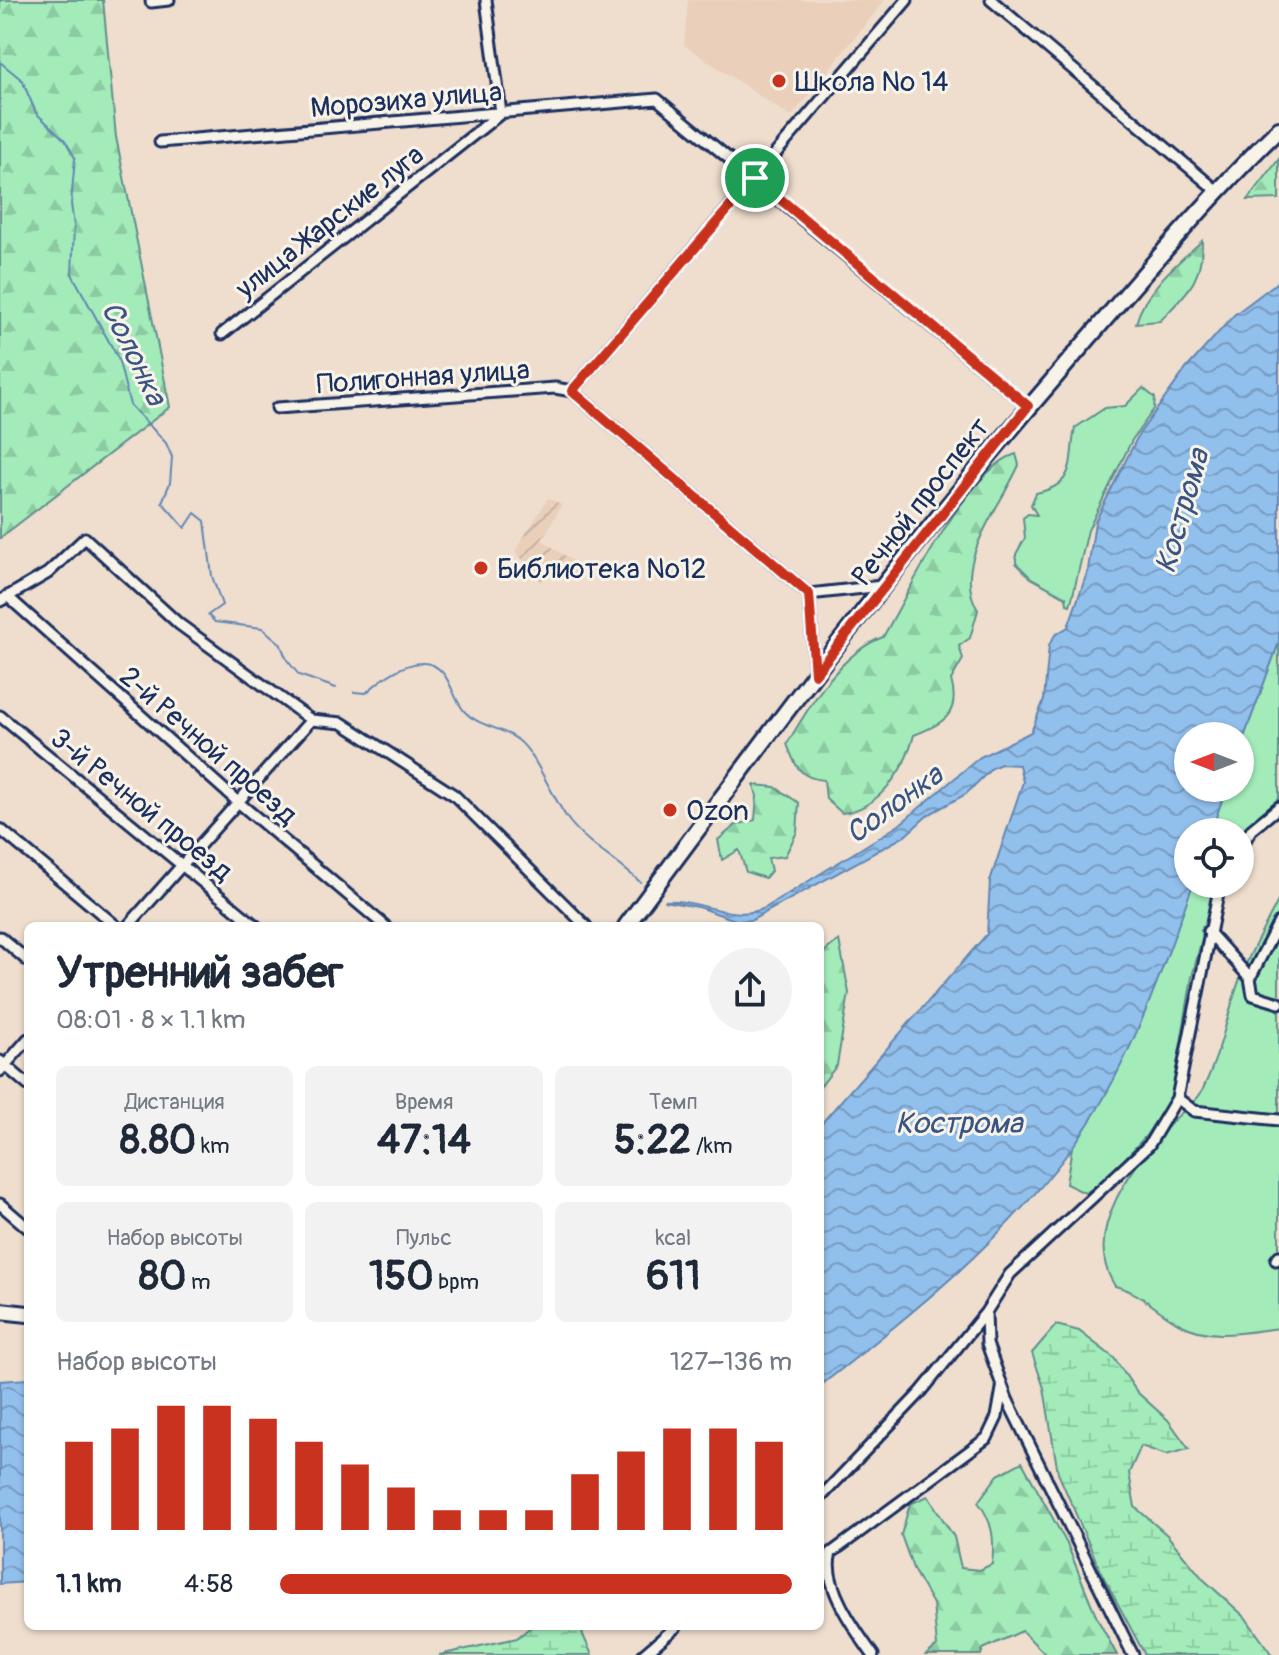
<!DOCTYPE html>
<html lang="ru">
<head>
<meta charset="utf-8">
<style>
	body { margin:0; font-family:Pangolin,sans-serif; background:#f2f2f3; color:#1f2937; height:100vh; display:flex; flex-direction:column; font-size:30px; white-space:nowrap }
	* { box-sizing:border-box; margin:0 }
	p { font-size:26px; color:#747a83 }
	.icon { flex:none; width:44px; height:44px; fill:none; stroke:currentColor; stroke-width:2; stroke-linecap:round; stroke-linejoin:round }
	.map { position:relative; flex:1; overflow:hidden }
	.drawer { position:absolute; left:24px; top:922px; width:800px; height:708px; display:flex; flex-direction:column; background:#fff; border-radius:12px; box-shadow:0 2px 6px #0004 }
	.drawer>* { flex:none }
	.needle { width:52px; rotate:270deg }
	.fabs { position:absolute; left:1174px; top:722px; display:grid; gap:16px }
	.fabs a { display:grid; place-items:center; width:80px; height:80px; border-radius:50%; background:#fff; box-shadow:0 2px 6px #0004; font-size:40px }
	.pin { position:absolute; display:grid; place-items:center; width:68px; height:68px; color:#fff; margin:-34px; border:4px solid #fff; border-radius:50%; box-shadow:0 2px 8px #0007 }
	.round { display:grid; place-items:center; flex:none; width:84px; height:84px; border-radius:42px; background:#f2f2f3 }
	.head { display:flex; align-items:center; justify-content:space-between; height:136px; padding:0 32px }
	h1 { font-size:44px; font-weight:700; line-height:60px }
	.figures { display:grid; grid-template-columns:repeat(3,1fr); gap:12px; height:136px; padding:8px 32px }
	.figures div { display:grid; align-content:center; border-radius:12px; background:#f2f2f3; text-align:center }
	.figures b { font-size:40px; font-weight:700 }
	.figures small { font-size:22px; font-weight:400 }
	.figures p { font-size:22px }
	.chart { height:224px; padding:16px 32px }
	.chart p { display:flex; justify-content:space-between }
	.chart svg { width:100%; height:144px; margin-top:8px; stroke:#c8321e; stroke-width:6 }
	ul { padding:0 32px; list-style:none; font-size:26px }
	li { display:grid; grid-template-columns:128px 96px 1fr; align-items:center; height:60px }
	li i { height:20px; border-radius:10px; background:#c8321e }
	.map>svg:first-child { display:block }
	.built { fill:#eacfbb }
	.industrial { fill:url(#industrial-furrows) }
	.green { fill:#a3ecba; stroke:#5f8e8c; stroke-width:2 }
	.forest { fill:url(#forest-firs); stroke:#5f8e8c; stroke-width:2 }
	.wetland { fill:url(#wetland-marsh); stroke:#5f8e8c; stroke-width:2 }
	.water { fill:url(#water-waves); stroke:#6286b3; stroke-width:2 }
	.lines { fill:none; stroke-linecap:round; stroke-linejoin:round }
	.stream { stroke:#6286b3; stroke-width:2 }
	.street-casing { stroke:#1b2f5e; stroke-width:15 }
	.secondary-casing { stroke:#1b2f5e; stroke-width:20 }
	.street { stroke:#f7f3e8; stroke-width:9 }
	.secondary { stroke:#f7f3e8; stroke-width:14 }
	.route-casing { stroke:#fff; stroke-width:16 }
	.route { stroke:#c8321e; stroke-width:10 }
	.poi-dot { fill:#c8321e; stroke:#f7f3e8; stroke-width:3 }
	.labels { text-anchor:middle; stroke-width:6; stroke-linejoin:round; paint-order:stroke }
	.poi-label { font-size:28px; fill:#1b2f5e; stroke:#f7f3e8; text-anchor:start }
	.street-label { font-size:28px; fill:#1b2f5e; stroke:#f7f3e8 }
	.water-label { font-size:30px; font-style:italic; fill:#395382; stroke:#f7f3e8 }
</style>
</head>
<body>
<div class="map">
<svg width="1279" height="1655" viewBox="0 0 1279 1655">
	<defs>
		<pattern id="industrial-furrows" width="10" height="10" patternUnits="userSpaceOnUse" patternTransform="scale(2)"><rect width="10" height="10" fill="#eacfbb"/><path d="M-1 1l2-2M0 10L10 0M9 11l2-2" fill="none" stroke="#c8b2a3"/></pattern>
		<pattern id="forest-firs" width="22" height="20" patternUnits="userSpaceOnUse" patternTransform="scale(2)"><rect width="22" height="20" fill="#a3ecba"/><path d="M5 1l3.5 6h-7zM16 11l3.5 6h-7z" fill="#8ccba2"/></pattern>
		<pattern id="wetland-marsh" width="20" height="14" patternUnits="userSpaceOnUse" patternTransform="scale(2)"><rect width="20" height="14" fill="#a3ecba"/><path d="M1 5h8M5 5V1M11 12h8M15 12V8" fill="none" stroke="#8ccba2"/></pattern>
		<pattern id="water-waves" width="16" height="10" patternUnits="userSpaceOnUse" patternTransform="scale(2)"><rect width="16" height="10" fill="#92c0ec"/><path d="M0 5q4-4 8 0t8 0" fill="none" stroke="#769cc2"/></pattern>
	</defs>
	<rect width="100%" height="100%" fill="#efdece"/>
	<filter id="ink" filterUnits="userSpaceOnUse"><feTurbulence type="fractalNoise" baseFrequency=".0125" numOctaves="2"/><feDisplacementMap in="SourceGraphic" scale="16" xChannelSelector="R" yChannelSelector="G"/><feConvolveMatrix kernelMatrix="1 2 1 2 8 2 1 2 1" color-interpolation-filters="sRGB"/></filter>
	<g filter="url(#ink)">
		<path class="built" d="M 688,0 L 885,0 L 791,117 L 684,45 Z"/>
		<path class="industrial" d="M 548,498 L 562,505 L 542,540 L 580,566 L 572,580 L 552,574 L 541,581 L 515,551 Z"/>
		<path class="green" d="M 1143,388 L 1155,398 L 1154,409 L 1132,440 L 1088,530 L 1073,595 L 1070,605 L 1067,604 L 1066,597 L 1031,578 L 1016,563 L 1016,554 L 1025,538 L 1023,518 L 1028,514 L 1037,515 L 1031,505 L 1036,493 C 1078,484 1068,462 1075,428 L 1105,408 L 1125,406 Z
			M 1279,642 L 1279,798 L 1245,828 L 1240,838 L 1240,832 L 1211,832 L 1226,788 L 1240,788 L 1240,748 Z
			M 1193,884 L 1216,884 L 1192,977 L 1172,1096 L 1145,1137 L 1104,1181 L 1085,1193 L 1066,1184 L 1072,1147 L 1126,1051 Z
			M 1279,899 L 1279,1328 C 1245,1332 1212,1341 1180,1324 C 1157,1312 1141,1292 1115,1286 C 1079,1231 1136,1162 1173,1121 C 1182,1111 1196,1103 1202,1091 C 1219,1056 1224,1029 1235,993 C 1245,960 1264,929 1279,899 Z"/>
		<path class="forest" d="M 0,0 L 103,0 L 116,137 L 170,407 L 0,538 Z
			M 1279,159 L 1279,199 L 1248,200 Z
			M 1202,241 C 1202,283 1187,292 1160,321 L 1136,323 C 1145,290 1176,264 1202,241 Z
			M 1016,454 L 1019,465 C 1001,507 950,564 978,610 L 970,638 L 959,646 L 963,659 L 951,680 C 961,714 943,724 914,735 C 905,770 879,809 842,813 L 826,799 L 824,780 C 799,778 795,765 787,744 C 810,705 840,653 883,637 C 908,594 967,469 1016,454 Z
			M 754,785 L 775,787 L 799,803 L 797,832 L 785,856 L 768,858 L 771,871 L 765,878 L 746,872 L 739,850 L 722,860 L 718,840 L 736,825 L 755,820 L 757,796 Z
			M 839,940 L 849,993 L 837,1065 L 820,1087 L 820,955 Z
			M 1022,1462 L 1067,1544 L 1097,1618 L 1117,1655 L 1046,1655 L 1022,1631 L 983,1649 L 981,1655 L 926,1655 L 937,1646 L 933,1604 L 914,1571 L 901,1535 L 910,1504 L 928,1496 L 954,1537 L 961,1568 L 980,1570 L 992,1564 C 995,1539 993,1522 978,1502 L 998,1475 Z"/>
		<path class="wetland" d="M 1056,1325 L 1079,1331 L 1114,1358 L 1137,1392 L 1168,1420 L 1189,1449 L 1166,1455 L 1141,1446 L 1129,1473 L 1135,1507 L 1167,1535 L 1203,1579 L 1245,1617 L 1272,1655 L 1145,1655 L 1102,1574 L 1058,1473 L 1044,1388 L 1032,1353 Z
			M 532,1626 L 579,1626 L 592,1655 L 439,1655 L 517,1638 Z"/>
		<path class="water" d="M 1279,281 L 1279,642 L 1240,748 L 1240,736 L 1188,736 L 1188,788 L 1226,788 L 1211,832 L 1188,832 L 1188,884 L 1193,884 C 1161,973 1128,1072 1071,1149 C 1002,1242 911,1315 820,1386 L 820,1125 L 987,934 L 990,881 L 1023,782 L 1019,765 L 1001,764 L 992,768 L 966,794 L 928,815 L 905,836 L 752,920 L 738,921 L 698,907 L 664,901 C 698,898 733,923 765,908 L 899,825 L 980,757 L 1031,732 L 1044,700 L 1049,645 L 1055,635 L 1068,627 L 1088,570 L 1095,522 L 1139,434 L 1186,369 L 1234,315 Z
			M 28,1379 L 28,1582 L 0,1584 L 0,1381 Z"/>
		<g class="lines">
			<path class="stream" d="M 0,62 L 22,80 L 36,113 L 65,140 L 75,158 L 71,204 L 74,226 L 72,274 L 118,358 L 130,405 L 166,443 L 172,457 L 170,483 L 162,502 L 185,528 L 195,513 L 205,521 L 212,576 L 222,605 L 208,615 L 215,622 L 262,628 L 280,643 L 287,660 L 299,675 L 336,688
				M 354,692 L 366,693 C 380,680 408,658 430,664 C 451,671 451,697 465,712 C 479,727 502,727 518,740 C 536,753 554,802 570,822 C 589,845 617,861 640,882"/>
			<defs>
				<path id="street" d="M 991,0 L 1216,190
					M 151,2 L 169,0
					M 160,142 L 657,99 L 1028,406
					M 222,334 L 501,113 L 486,0
					M 572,391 L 907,0
					M 572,391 L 809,594
					M 277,408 L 555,388 L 572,391
					M 809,594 L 815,674
					M 809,594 L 882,586
					M 7,596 L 238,802 L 385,926
					M 0,601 L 48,573 L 85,538 L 179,624 L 311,720 L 342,723 L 454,795 L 586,926
					M 0,716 L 256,926
					M 0,829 L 116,926
					M 1240,849 L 1251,830 L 1279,807
					M 128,926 L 311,720
					M 1208,931 L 1250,978 L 1253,995 L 1279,1003
					M 0,937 L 28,961
					M 1250,978 L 1279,922
					M 0,1061 L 28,1085
					M 0,1071 L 28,1039
					M 1177,1098 L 1194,1111 L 1279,1120
					M 0,1204 L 28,1228
					M 1276,1260 L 1279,1256
					M 820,1498 L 921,1392 L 986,1312
					M 643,1655 L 677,1626
					M 873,1655 C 855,1630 821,1583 831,1553 L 987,1438 L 997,1417 L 1002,1389
					M 1133,1655 L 1007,1399 L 987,1344 L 986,1312 L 1010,1274 L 1149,1145 L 1177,1098 L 1220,884"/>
				<path id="secondary" d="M 626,926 C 763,741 901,555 1052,381 C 1126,295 1198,208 1279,129
					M 0,1311 L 28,1314"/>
			</defs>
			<use href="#street" class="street-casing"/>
			<use href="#secondary" class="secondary-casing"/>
			<use href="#street" class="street"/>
			<use href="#secondary" class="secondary"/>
		</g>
	</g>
	<g class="lines" filter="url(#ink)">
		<defs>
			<path id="route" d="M 755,178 L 1028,406 L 815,674 L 809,594 L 572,391 Z"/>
		</defs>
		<use href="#route" class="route-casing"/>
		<use href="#route" class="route"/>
	</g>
	<g class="poi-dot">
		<circle cx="779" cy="81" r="8"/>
		<circle cx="481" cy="568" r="8"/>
		<circle cx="670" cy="810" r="8"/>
	</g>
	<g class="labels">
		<g class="poi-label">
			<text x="795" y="91">Школа № 14</text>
			<text x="497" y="578">Библиотека №12</text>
			<text x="686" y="820">Ozon</text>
		</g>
		<g class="street-label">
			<text transform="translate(406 99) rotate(-5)" y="10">Морозиха улица</text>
			<text transform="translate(329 221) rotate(-38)" y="10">улица Жарские луга</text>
			<text transform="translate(423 376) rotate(-4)" y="10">Полигонная улица</text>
			<text transform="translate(920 501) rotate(-52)" y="10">Речной проспект</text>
			<text transform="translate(209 745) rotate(41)" y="10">2-й Речной проезд</text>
			<text transform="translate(142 804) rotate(39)" y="10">3-й Речной проезд</text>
		</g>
		<g class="water-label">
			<text transform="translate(134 353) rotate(64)" y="10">Солонка</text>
			<text transform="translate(1182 511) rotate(-74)" y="10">Кострома</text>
			<text transform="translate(894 804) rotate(-36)" y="10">Солонка</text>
			<text x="959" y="1133">Кострома</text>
		</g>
	</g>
</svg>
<div class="fabs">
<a><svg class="needle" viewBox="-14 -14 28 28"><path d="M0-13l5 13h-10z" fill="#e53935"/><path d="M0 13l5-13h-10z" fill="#747a83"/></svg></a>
<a><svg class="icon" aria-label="locate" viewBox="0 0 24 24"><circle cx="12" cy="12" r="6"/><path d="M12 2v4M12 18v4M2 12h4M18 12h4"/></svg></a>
</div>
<div class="pin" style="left:755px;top:178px;background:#1e9e55"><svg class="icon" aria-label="arrive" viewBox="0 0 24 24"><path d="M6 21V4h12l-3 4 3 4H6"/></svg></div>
<section class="drawer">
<div class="head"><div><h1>Утренний забег</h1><p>08:01 · 8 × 1.1 km</p></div><a class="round"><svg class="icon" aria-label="share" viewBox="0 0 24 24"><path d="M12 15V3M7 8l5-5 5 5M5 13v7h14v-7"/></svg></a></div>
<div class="figures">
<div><p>Дистанция</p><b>8.80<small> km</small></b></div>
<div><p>Время</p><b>47:14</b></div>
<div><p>Темп</p><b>5:22<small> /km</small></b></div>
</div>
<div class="figures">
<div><p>Набор высоты</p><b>80<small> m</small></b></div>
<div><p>Пульс</p><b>150<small> bpm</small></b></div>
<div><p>kcal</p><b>611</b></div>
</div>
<div class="chart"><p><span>Набор высоты</span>127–136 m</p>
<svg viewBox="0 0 160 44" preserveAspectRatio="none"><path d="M5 44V17M15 44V13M25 44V6M35 44V6M45 44V10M55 44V17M65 44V24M75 44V31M85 44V38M95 44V38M105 44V38M115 44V27M125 44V20M135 44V13M145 44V13M155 44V17"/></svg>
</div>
<ul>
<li><b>1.1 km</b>4:58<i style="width:100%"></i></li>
</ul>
</section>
</div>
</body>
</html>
